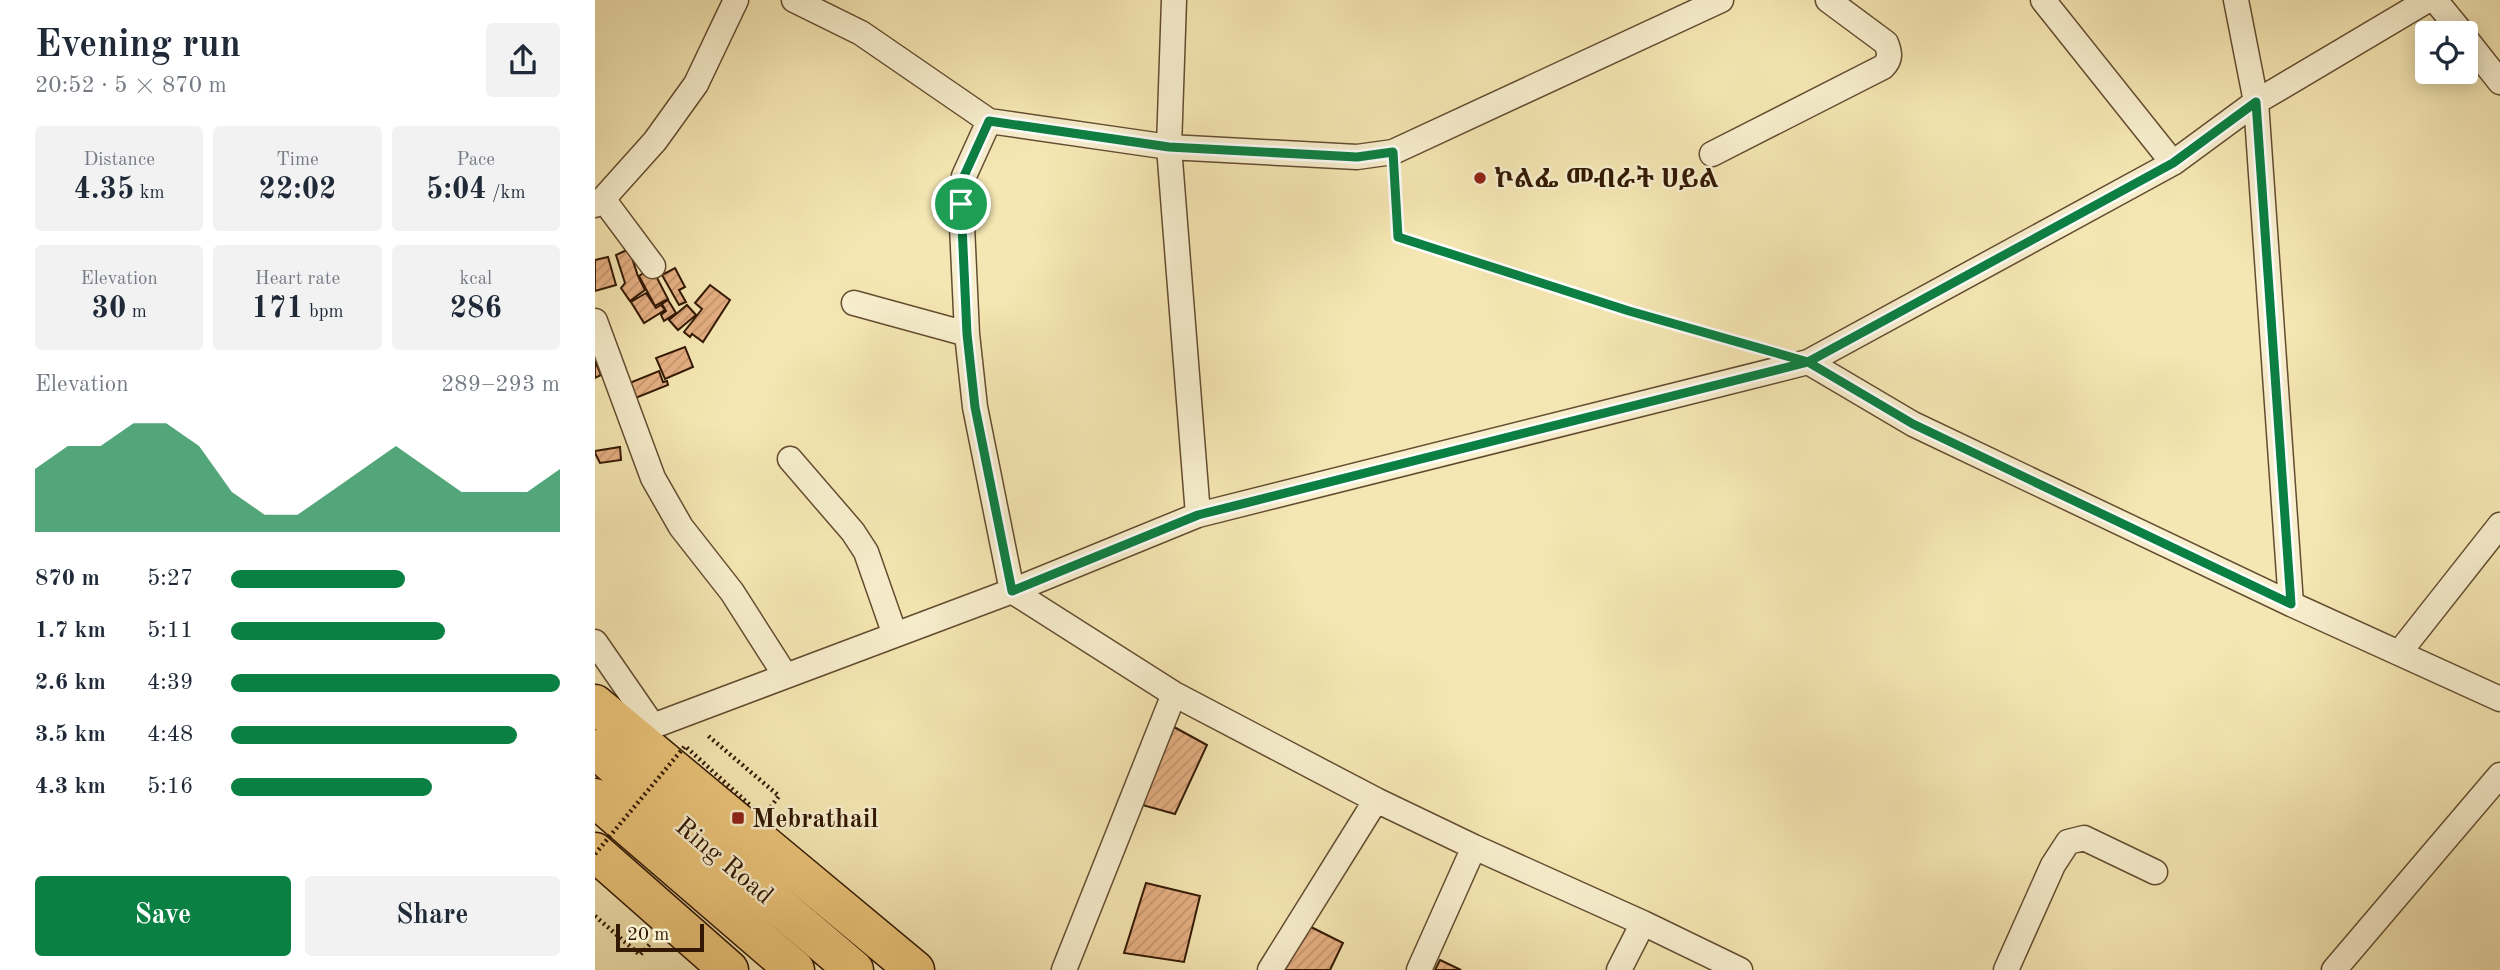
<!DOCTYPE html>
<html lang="en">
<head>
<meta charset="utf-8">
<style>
	body { margin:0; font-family:"Old Standard TT","Noto Serif Ethiopic",serif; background:#f2f2f3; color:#1f2937; height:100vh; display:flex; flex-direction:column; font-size:26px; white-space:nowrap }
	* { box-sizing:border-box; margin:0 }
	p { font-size:23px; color:#747a83 }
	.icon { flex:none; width:38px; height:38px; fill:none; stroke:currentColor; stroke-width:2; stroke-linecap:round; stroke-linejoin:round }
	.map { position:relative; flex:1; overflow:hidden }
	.panel { display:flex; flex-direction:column; background:#fff; width:595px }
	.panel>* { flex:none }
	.buttons { position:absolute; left:1820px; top:21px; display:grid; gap:14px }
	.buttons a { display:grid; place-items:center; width:63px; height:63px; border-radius:7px; background:#fff; box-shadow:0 4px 18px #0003; font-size:35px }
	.scale { position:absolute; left:21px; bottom:18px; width:88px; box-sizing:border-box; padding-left:7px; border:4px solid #331904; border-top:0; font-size:19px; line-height:24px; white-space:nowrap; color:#331904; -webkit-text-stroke:5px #f8efce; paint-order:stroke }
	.pin { position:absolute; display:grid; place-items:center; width:60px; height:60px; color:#fff; margin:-30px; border:4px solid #fff; border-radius:50%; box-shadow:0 2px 7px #0007 }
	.round { display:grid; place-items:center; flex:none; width:74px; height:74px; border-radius:7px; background:#f2f2f3 }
	.headline { display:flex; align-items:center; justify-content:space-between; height:119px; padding:0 35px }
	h1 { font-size:38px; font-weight:700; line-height:52px }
	.figures { display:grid; grid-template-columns:repeat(3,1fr); gap:10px; height:119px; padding:7px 35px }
	.figures div { display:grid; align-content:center; border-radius:7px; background:#f2f2f3; text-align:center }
	.figures b { font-size:30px; font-weight:700 }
	.figures small { font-size:19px; font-weight:400 }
	.figures p { font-size:19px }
	.chart { height:196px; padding:14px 35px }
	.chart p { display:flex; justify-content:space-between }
	.chart svg { width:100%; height:126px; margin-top:7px; fill:#0b8043; opacity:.7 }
	.cta { display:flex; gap:14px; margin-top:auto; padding:14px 35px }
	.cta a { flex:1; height:80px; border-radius:7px; background:#0b8043; color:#fff; font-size:28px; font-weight:700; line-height:80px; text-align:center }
	.cta a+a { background:#f2f2f3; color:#1f2937 }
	ul { padding:0 35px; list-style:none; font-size:23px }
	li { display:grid; grid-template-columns:112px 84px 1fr; align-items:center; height:52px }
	li i { height:18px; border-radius:9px; background:#0b8043 }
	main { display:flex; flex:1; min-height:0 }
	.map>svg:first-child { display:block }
	.building { fill:url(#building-hatch); stroke:#331904; stroke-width:2 }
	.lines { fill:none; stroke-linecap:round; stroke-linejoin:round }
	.street-casing { stroke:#644c30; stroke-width:27 }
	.primary-casing { stroke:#331904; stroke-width:41 }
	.highway-casing { stroke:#331904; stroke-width:41 }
	.path { stroke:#331904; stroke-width:4.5; stroke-dasharray:2 3.5; stroke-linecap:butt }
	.street { stroke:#f8efce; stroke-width:24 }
	.primary { stroke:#eac47a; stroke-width:38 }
	.highway { stroke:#eac47a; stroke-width:38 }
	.path-bridge { stroke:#331904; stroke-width:4.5; stroke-dasharray:2 3.5; stroke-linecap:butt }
	.route-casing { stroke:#fff; stroke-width:14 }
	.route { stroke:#0b8043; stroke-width:9 }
	.poi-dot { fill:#8f2418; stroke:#f8efce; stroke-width:2.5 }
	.labels { text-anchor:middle; stroke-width:5; stroke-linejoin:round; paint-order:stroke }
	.poi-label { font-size:26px; font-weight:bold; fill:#331904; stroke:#f8efce; text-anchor:start }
	.street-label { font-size:26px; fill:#331904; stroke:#f8efce }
</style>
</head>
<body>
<main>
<section class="panel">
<div class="headline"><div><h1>Evening run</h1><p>20:52 · 5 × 870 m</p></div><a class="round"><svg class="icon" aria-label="share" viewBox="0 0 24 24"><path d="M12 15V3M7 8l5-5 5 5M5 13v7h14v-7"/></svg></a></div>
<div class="figures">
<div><p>Distance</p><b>4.35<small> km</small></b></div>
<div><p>Time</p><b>22:02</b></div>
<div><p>Pace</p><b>5:04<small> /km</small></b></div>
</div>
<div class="figures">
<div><p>Elevation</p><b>30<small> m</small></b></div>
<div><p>Heart rate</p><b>171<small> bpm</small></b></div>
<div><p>kcal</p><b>286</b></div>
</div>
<div class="chart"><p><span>Elevation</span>289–293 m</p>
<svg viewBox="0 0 160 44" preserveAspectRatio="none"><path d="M0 44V22L10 14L20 14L30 6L40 6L50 14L60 30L70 38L80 38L90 30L100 22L110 14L120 22L130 30L140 30L150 30L160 22V44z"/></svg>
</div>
<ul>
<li><b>870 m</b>5:27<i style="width:53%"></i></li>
<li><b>1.7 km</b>5:11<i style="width:65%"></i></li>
<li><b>2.6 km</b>4:39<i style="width:100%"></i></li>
<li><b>3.5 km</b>4:48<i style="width:87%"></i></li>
<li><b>4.3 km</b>5:16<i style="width:61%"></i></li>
</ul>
<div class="cta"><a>Save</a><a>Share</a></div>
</section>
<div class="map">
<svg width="1905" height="970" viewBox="0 0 1905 970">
	<defs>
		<pattern id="building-hatch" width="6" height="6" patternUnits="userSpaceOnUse" patternTransform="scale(1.75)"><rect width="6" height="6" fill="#e6b084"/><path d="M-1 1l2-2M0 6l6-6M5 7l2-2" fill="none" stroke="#c69770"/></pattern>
	</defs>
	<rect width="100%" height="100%" fill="#f5e7b3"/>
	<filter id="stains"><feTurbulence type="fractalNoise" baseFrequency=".00286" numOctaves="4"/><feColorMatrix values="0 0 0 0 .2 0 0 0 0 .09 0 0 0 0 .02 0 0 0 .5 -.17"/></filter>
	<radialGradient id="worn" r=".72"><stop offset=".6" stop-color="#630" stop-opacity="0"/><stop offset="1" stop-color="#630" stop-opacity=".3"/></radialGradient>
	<path class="building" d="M 34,249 L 43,276 L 50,290 L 35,301 L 26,288 L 30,283 L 21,255 Z
		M 13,257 L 21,285 L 0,291 L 0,260 Z
		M 80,268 L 90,287 L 84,290 L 91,302 L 84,305 L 67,275 Z
		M 50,272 L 53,277 L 60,274 L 73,299 L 60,306 L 44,276 Z
		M 115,285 L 135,300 L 108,342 L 97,334 L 95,337 L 89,332 L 107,309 L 100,303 Z
		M 51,293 L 61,308 L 66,305 L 70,310 L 49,323 L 36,302 Z
		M 73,300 L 81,313 L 69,321 L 66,315 L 71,311 L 67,304 Z
		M 92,305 L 101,315 L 83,330 L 74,320 Z
		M 90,347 L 98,367 L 70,379 L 61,358 Z
		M 0,361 L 6,375 L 0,378 Z
		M 64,371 L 68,382 L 72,381 L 73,385 L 38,399 L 32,384 Z
		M 25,447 L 26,460 L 5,463 L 0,453 L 0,451 Z
		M 579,727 L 612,745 L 580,814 L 540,803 L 563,763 Z
		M 551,883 L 605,896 L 589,962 L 529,953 Z
		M 712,925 L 748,943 L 735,970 L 686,970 Z
		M 845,960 L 866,970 L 840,970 Z"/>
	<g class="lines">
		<defs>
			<path id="street" d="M 199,0 L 266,33 L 394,121 L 369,176 L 366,204 L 372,334 L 380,407 L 417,591 L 579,694 L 781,800 L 879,847 L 1048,923 L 1145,970
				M 1448,0 L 1578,163
				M 1641,0 L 1661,102 L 1696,604
				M 1840,0 L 1867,33
				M 1871,39 L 1905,82
				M 394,121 L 574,147 L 579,0
				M 1117,154 L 1288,67 C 1296,59 1295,53 1291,43 L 1233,0
				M 8,199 L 58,266
				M 0,205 L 8,199 L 60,141 L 101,84 L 141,0
				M 259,303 L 372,334
				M 0,321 L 58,478 L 86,527 L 137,592 L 190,675
				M 1213,362 L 1318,424 L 1696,604 L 1905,699
				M 195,459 L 258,532 L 271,552 L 300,635
				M 603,515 L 574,147 L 762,157 L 798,152 L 1126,0
				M 0,642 L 58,726
				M 1804,653 L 1905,525
				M 37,736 L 58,726 L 417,591 L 603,515 L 1213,362 L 1578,163 L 1661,102 L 1833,0
				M 469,970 L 579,694
				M 675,970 L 781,800
				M 824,970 L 879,847
				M 1024,970 L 1048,923
				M 1411,970 L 1458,865 L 1473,842 L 1489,838 L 1560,872
				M 1739,970 L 1905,775"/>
			<path id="primary" d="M 0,704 L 320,970
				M 0,852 L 134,970"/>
			<path id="highway" d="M 0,749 L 259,970
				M 0,798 L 200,970"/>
		</defs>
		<use href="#street" class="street-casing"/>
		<use href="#primary" class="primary-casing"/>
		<use href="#highway" class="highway-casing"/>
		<path class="path" d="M 800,177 L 803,237 L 1034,311 L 1162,347
			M 0,916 L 45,955 L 56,943"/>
		<use href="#street" class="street"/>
		<use href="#primary" class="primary"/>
		<use href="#highway" class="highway"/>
		<path class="path-bridge" d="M 0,854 L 90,746 L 168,817 L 184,796 L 111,734"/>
	</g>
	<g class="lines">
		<defs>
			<path id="route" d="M 366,204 L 372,334 L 380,407 L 417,591 L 603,515 L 1213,362 L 1318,424 L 1696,604 L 1661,102 L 1578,163 L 1213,362 L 1034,311 L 803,237 L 798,152 L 762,157 L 574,147 L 394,121 L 369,176 L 366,204"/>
		</defs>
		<use href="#route" class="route-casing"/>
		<use href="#route" class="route"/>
	</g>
	<g class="poi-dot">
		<circle cx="885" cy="178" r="7"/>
		<rect x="136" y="811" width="14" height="14" rx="3.5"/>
	</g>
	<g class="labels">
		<g class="poi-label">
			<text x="899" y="187">ኮልፌ መብራት ሀይል</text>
			<text x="157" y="827">Mebrathail</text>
		</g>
		<g class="street-label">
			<text transform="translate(130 860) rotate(40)" y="9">Ring Road</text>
		</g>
	</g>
	<rect width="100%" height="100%" filter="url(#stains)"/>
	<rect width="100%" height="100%" fill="url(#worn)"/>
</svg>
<div class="buttons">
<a><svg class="icon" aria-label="locate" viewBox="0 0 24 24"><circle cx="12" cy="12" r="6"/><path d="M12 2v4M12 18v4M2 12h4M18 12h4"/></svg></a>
</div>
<div class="scale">20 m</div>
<div class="pin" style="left:366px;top:204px;background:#1e9e55"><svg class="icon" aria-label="arrive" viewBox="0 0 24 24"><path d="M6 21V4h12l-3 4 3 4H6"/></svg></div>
</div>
</main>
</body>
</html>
